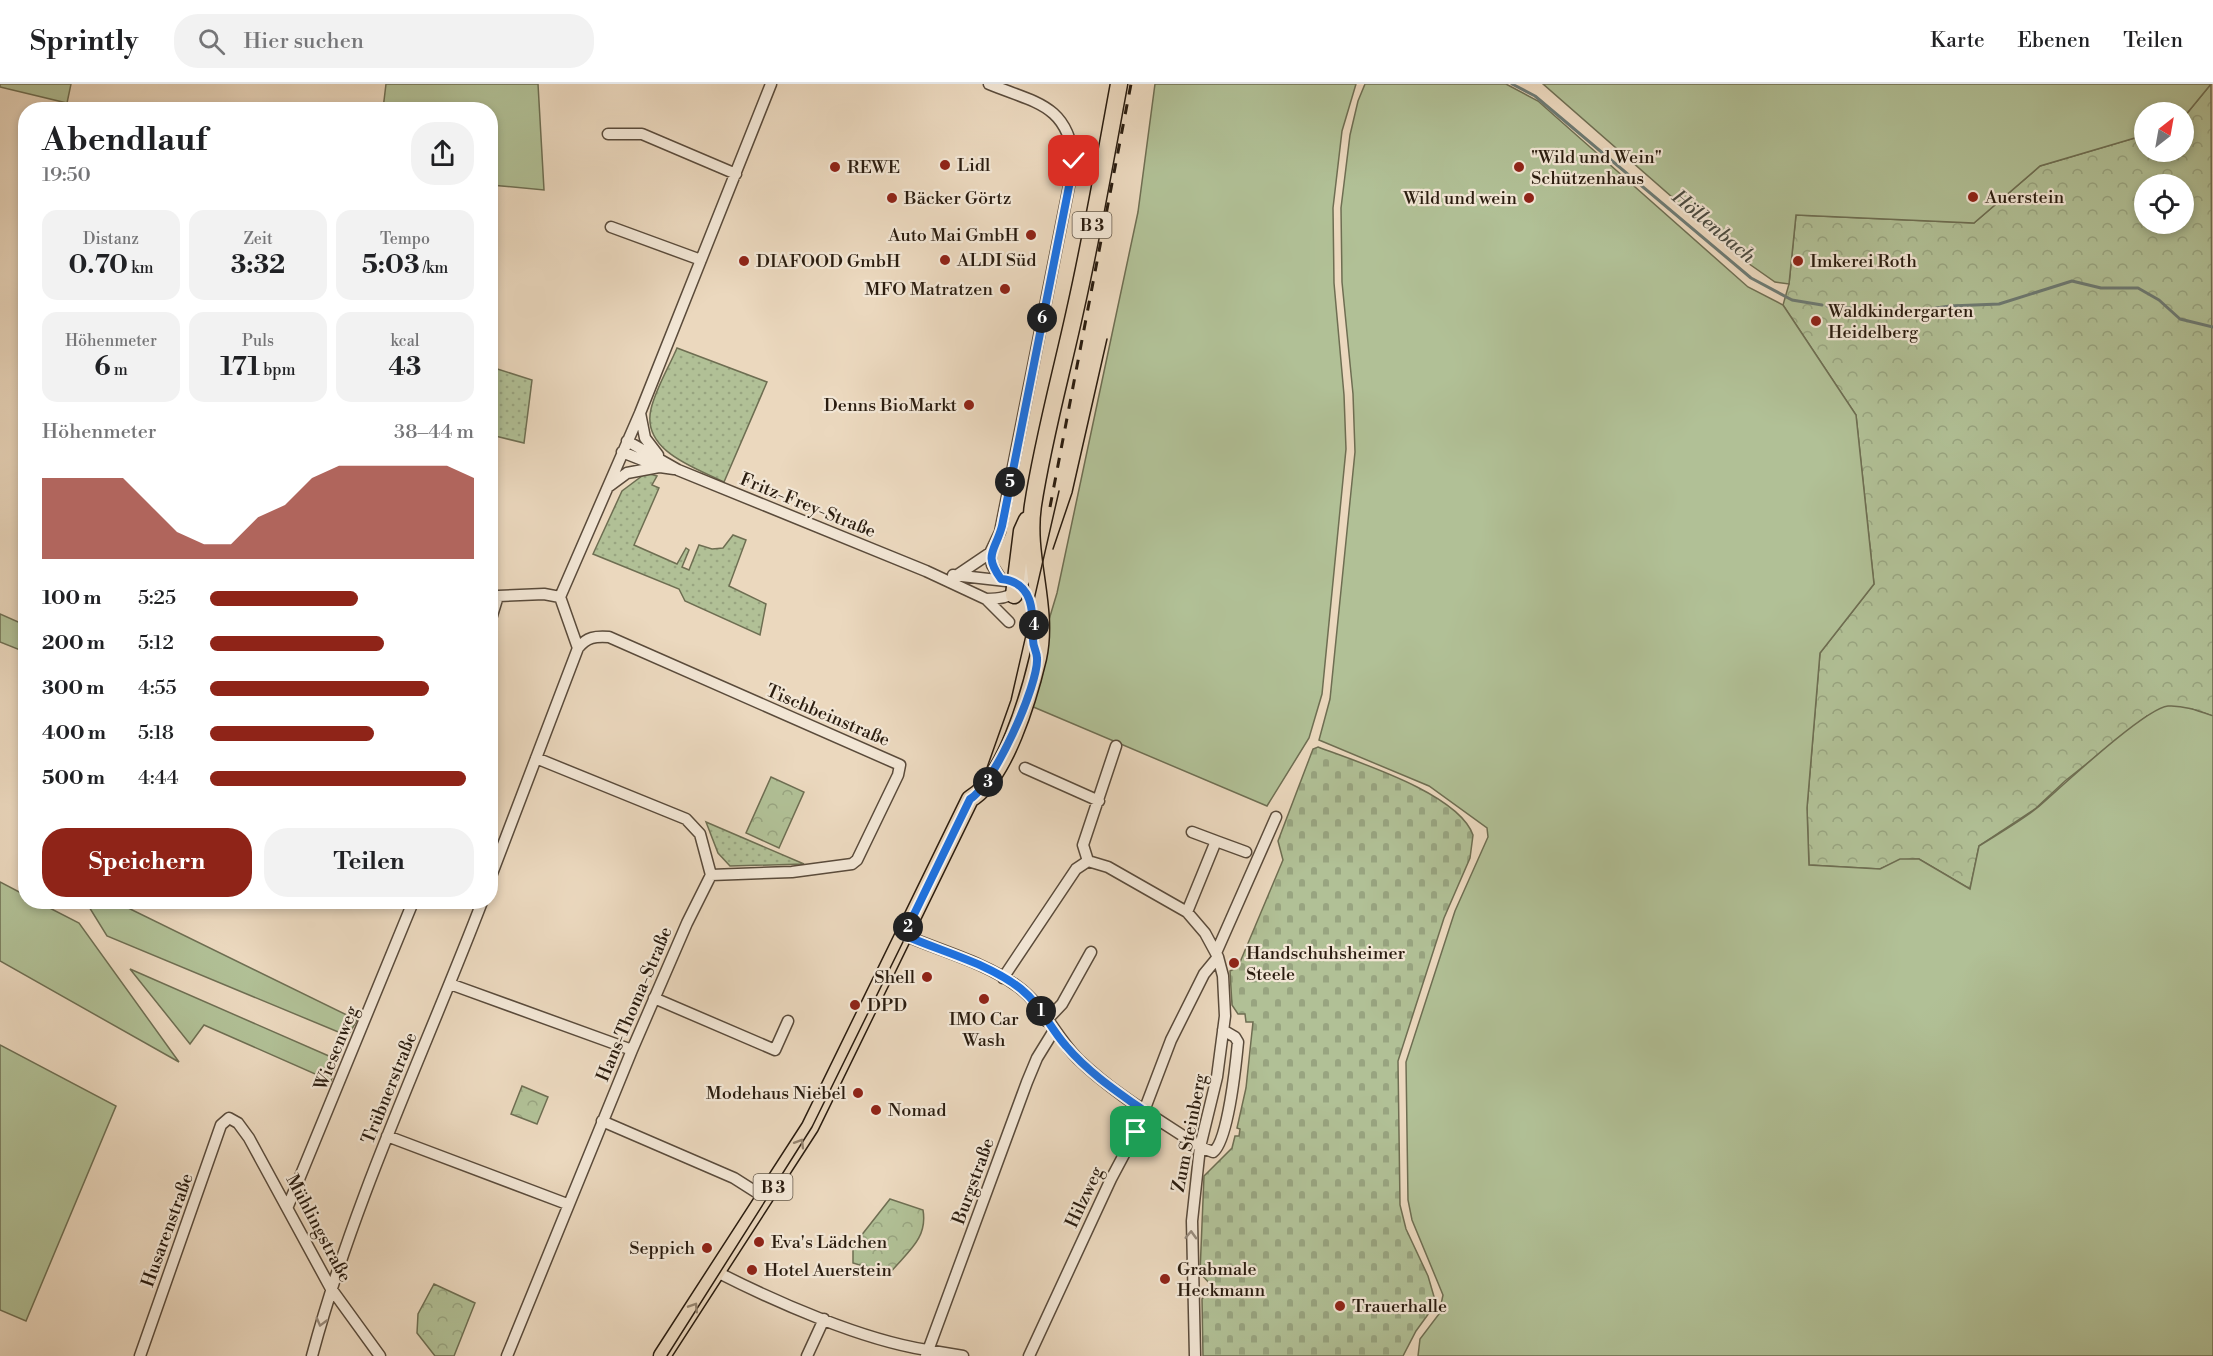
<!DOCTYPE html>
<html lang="de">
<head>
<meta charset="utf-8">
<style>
	body { margin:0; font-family:"Libre Bodoni",serif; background:#f2f2f2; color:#202124; height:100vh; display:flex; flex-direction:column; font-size:22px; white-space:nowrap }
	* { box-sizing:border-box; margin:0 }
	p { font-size:20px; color:#757577 }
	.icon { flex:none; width:33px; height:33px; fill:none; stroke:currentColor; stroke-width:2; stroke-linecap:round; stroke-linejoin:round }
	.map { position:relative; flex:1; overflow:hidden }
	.panel { position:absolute; left:18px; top:18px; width:480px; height:807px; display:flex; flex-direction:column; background:#fff; border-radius:24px; box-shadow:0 3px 9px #0003 }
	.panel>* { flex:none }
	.needle { width:39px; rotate:31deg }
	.buttons { position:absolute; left:2134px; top:18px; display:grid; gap:12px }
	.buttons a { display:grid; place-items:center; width:60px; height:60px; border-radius:50%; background:#fff; box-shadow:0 3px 9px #0003; font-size:30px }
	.pin { position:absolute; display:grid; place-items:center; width:51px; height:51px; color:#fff; margin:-26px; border-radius:12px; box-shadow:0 3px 9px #0006 }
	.km { position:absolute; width:30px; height:30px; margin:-15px; border-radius:50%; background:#222; color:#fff; font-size:16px; line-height:30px; text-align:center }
	.round { display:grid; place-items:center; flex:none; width:63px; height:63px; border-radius:24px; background:#f2f2f2 }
	.headline { display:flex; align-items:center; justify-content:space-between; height:102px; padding:0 24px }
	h1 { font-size:33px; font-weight:800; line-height:45px }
	.metrics { display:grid; grid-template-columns:repeat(3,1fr); gap:9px; height:102px; padding:6px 24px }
	.metrics div { display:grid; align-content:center; border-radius:15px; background:#f2f2f2; text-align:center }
	.metrics b { font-size:26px; font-weight:800 }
	.metrics small { font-size:16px; font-weight:400 }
	.metrics p { font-size:16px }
	.chart { height:168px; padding:12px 24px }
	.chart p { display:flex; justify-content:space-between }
	.chart svg { width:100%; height:108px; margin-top:6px; fill:#8f2418; opacity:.7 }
	.cta { display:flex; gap:12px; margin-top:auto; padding:12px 24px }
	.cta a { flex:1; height:69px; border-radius:24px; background:#8f2418; color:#fff; font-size:24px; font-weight:800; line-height:69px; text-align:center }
	.cta a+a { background:#f2f2f2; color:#202124 }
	ul { padding:0 24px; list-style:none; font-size:20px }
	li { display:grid; grid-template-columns:96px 72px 1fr; align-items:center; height:45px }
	li i { height:15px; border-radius:8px; background:#8f2418 }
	header { display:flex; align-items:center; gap:36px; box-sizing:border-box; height:84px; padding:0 30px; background:#fff; border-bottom:2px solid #e0e0e0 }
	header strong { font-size:28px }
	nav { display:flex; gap:33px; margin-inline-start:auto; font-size:21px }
	.search { width:420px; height:54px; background:#f2f2f2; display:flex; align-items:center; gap:15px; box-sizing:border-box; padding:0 21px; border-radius:24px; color:#757577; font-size:22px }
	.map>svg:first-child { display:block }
	.grass { fill:url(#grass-dots); stroke:#6e6e52; stroke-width:1.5 }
	.forest { fill:url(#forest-crowns); stroke:#6e6e52; stroke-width:1.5; fill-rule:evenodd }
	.cemetery { fill:url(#cemetery-stones); stroke:#6e6e52; stroke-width:1.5 }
	.garden { fill:#b1c096; stroke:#6e6e52; stroke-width:1.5 }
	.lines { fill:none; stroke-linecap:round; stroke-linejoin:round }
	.stream { stroke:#6d7a73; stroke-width:3 }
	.minor-casing { stroke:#5a4b3b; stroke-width:13 }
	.primary-casing { stroke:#2a1c0f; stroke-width:19 }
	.minor { stroke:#f2e6d5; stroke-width:10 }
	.primary { stroke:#ebd8be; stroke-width:16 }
	.tram { stroke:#2a1c0f; stroke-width:1.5 }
	.rail { stroke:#2a1c0f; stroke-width:3; stroke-dasharray:10 10; stroke-linecap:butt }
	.oneway { stroke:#94836f }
	.oneway2 { stroke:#988b7c }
	.route-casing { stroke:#fff; stroke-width:12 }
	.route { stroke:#1a73e8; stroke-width:8 }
	.poi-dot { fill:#8f2418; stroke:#f2e6d5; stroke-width:2 }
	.labels { text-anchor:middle; stroke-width:4.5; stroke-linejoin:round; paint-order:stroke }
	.shield { fill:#f2e6d5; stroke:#66594a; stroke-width:1.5 }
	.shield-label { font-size:16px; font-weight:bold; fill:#2a1c0f }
	.poi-label { font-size:18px; fill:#2a1c0f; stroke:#f2e6d5; text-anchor:start }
	.street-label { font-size:18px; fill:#2a1c0f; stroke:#f2e6d5 }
	.water-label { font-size:20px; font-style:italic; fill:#4b4b41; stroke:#f2e6d5 }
</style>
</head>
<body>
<header>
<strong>Sprintly</strong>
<div class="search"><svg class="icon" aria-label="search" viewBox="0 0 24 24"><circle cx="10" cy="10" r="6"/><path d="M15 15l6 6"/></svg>Hier suchen</div>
<nav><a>Karte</a><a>Ebenen</a><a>Teilen</a></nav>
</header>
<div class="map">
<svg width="2213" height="1272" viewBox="0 0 2213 1272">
	<defs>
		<pattern id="grass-dots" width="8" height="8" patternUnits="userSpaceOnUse" patternTransform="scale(1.5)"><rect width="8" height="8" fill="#b1c096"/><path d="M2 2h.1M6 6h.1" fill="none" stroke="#98a480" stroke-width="1.8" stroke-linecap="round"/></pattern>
		<pattern id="forest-crowns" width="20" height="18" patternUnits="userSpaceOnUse" patternTransform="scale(1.5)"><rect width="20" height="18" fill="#b1c096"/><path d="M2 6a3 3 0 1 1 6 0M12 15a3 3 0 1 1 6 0" fill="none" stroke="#98a480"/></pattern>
		<pattern id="cemetery-stones" width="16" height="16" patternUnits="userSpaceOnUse" patternTransform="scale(1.5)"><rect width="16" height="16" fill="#b1c096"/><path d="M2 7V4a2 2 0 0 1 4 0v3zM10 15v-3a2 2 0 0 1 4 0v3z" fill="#98a480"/></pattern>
	</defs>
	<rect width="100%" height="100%" fill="#ebd8be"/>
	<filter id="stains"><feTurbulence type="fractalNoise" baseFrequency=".00333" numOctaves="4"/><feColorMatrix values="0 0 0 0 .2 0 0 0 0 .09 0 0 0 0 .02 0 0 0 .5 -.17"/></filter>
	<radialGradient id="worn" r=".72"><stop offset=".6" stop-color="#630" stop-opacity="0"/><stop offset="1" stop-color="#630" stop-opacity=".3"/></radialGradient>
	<path class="grass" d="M 677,264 L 767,298 L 724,398 C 696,384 641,367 651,325 C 656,304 669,283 677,264 Z
		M 491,283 L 532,296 L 524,359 L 491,351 Z
		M 646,389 L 657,392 L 652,401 L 659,404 L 634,461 L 677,480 L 686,464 L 689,466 L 682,483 L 689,486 L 699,461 L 712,465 L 723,464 L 733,451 L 746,456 L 729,502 L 766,520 L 760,551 L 685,517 L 679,505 L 593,470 L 622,407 Z
		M 706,738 L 804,780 L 730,782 L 718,769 Z"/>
	<path class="forest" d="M 2211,0 L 2213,632 L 2192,625 L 2147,632 L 2065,697 L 2035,725 L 1979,762 L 1970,805 L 1919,775 L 1900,776 L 1880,785 L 1809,781 L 1807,724 L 1820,569 L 1874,500 L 1856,331 L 1783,221 L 1789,200 L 1796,131 L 1974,139 L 2040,82 L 2145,51 L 2145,68 L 2184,68 L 2184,33 ZM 2145,100 L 2184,100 L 2184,140 L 2145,140 Z
		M 771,693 L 804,708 L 779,764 L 746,749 Z
		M 522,1002 L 548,1013 L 537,1040 L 511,1030 Z
		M 890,1115 L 923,1126 C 928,1155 907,1168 889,1190 L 853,1179 L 853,1162 Z
		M 434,1200 L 475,1219 L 454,1272 L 435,1272 L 417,1249 L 418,1230 Z"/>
	<path class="cemetery" d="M 1318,663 C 1357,678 1458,709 1473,751 L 1470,774 L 1444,834 L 1398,977 L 1400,1121 L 1406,1145 L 1428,1192 L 1435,1216 L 1432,1225 L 1416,1247 L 1403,1272 L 1203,1272 L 1202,1215 L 1212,1202 L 1200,1189 L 1204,1092 L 1232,1064 L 1235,1052 L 1239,1052 L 1240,1045 L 1237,1044 L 1246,1004 L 1253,938 L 1246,938 L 1245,930 L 1238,930 L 1232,921 L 1230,887 L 1238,883 L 1283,776 L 1278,757 L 1313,665 Z"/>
	<path class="garden" d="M 0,0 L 71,0 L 67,19 L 0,3 Z
		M 386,0 L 538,0 L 544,106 L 491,101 L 490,26 L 383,25 Z
		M 1155,0 L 1356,0 L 1342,47 L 1333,124 L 1334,199 L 1344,311 L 1346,365 L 1322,610 L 1309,654 L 1267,722 L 1024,619 L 1057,509 L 1112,250 L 1138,128 Z
		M 1365,0 L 1506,0 L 1538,17 L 1748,203 L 1783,221 L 1856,331 L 1874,500 L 1820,569 L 1807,724 L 1809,781 L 1880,785 L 1900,775 L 1919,775 L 1970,805 L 1979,762 C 1998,750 2019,738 2037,724 C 2059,705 2145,624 2168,622 C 2183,621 2199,627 2213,632 L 2213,1272 L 1418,1272 L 1420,1255 L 1439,1230 L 1443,1211 L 1412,1136 L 1408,1116 L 1406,978 L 1455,827 L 1488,753 L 1487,744 L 1429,702 L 1319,656 L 1330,615 L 1355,368 L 1353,310 L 1342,198 L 1341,124 L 1350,51 L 1358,17 Z
		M 1543,0 L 2211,0 L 2184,33 L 2184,28 L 2145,28 L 2145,51 L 2040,82 L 1974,139 L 1796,131 L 1789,200 L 1775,198 L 1745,177 Z
		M 0,530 L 25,541 L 25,568 L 0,558 Z
		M 0,798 L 25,811 L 26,818 L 38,818 L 79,839 L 179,978 L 0,877 Z
		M 86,818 L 116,818 L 357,936 L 348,952 L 107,852 Z
		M 130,885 L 338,976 L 331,997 L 204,941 L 190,960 Z
		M 0,961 L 116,1022 L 26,1237 L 0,1226 Z"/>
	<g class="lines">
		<path class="stream" d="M 1512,0 L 1535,12 L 1751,194 L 1792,216 L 1822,221
			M 1827,222 L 1902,229 L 1950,222 L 1999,220 L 2072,197 L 2101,204 L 2138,204 L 2159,216 L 2180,235 L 2213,243"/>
		<defs>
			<path id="minor" d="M 608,50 L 642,50 L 736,90
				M 611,143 L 701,176
				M 640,329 L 645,354 L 658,371
				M 627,357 L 678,386 L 926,487 L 986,515 L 1009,538
				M 622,368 L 660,383 L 674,385
				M 608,403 L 627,389 L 659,383
				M 990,469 L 992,481 L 1001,495
				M 953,491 L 1015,498
				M 956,492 L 990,469 L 1000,448 L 1074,77 C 1068,20 1035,19 989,0
				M 560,513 L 640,329 L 771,0
				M 560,513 L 578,564
				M 986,515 C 1017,515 1022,506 1031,478
				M 490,538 L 498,512 L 544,510 L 560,513
				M 1025,684 L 1099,717
				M 1192,748 L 1216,757
				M 1088,777 L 1108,783 L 1187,828 L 1205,849 L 1218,873 L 1223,892 L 1225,932 L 1217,993 L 1200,1063 L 1192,1137 L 1195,1272
				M 1088,777 L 1083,761 L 1116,662
				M 490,795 L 578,564 C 587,553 595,552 609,553 L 900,681 L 898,691 L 857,776 L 852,780 L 792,788 L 711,791
				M 1187,828 L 1216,757 L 1246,768
				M 904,851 C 941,867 984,878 1017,902 C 1043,920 1055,952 1078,975 C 1114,1010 1158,1035 1200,1063 L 1213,1068 C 1228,1058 1236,979 1238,958 L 1235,953 L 1223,946
				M 1216,869 L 1276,733
				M 1003,894 L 1076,785 L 1088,777
				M 450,900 L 632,966
				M 654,914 L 775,966 L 788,937
				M 1046,937 L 1062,920 L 1091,868
				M 602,1037 L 734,1094 L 756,1108
				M 387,1052 L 567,1120
				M 288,1122 L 413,818
				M 717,1188 C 776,1218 862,1256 927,1266 C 939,1268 951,1270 963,1272
				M 140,1272 L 221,1041 L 229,1034 L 238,1039 L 249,1054 L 330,1203 L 380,1272
				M 312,1272 C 354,1115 424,969 482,818
				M 507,1272 L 632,966 L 687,839 L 711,791 L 700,750 L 686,735 L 536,674
				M 807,1272 L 824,1235
				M 926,1272 L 1027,998 L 1037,974 L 1053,948
				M 1029,1272 L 1111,1095 L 1136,1048 L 1171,956 L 1204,890 L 1218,873"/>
			<path id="primary" d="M 1014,511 L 1022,447 L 1027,436
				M 662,1272 L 810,1043 L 970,715 C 1005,695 1029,612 1038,574 C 1049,523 1025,473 1033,421 C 1043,356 1061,291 1075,227 C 1092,152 1105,76 1119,0"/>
		</defs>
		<use href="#minor" class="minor-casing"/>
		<use href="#primary" class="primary-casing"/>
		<use href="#minor" class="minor"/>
		<use href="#primary" class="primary"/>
		<path class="tram" d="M 1053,465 L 1072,409 L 1107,255
			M 667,1272 L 812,1043 L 983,695 L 1011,616 L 1059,407"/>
		<path class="rail" d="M 1050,423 L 1131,0"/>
	</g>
	<defs><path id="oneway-chevron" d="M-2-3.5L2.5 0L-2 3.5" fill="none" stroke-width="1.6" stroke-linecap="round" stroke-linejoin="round" transform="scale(1.5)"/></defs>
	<g class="oneway">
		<use href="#oneway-chevron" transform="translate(800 1059) rotate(-59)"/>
		<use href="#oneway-chevron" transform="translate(694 1223) rotate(-57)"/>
	</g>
	<g class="oneway2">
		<use href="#oneway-chevron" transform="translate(1191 1151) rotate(-88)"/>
		<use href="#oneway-chevron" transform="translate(321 1238) rotate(105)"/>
	</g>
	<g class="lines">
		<defs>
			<path id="route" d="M 1074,77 L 1002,442 C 995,468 983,470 1001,495 C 1035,498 1033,531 1033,556 C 1033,563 1037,568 1037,574 C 1039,600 993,702 970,715 L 904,851 C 942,868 988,879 1021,905 C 1040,920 1050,944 1066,962 C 1088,988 1116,1007 1143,1026 L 1136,1048"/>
		</defs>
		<use href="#route" class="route-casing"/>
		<use href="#route" class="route"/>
	</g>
	<g class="poi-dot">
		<circle cx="945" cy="81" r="6"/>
		<circle cx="835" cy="83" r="6"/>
		<circle cx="1519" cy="83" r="6"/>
		<circle cx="1973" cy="113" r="6"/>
		<circle cx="892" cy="114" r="6"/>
		<circle cx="1529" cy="114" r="6"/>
		<circle cx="1031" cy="151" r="6"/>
		<circle cx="945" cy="176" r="6"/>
		<circle cx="744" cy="177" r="6"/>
		<circle cx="1798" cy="177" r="6"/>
		<circle cx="1005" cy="205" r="6"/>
		<circle cx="1816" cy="237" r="6"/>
		<circle cx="969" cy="321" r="6"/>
		<circle cx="1234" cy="879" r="6"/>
		<circle cx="927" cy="893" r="6"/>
		<circle cx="984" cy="915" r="6"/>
		<circle cx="855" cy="921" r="6"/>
		<circle cx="858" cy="1009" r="6"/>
		<circle cx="876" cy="1026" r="6"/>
		<circle cx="759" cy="1158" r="6"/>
		<circle cx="707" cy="1164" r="6"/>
		<circle cx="752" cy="1186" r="6"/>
		<circle cx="1165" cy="1195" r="6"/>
		<circle cx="1340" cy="1222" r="6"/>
	</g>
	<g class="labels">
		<g class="shield">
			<rect x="1072.5" y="128" width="39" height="26" rx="4.5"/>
			<rect x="753.5" y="1090" width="39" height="26" rx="4.5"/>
		</g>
		<g class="shield-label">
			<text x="1092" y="147">B 3</text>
			<text x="773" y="1109">B 3</text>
		</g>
		<g class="poi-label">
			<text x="1531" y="79">"Wild und Wein"<tspan x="1531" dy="21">Schützenhaus</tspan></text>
			<text x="957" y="87">Lidl</text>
			<text x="847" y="89">REWE</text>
			<text x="1985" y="119">Auerstein</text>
			<text x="904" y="120">Bäcker Görtz</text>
			<text x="1517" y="120" text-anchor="end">Wild und wein</text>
			<text x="1019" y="157" text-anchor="end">Auto Mai GmbH</text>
			<text x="957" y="182">ALDI Süd</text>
			<text x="756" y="183">DIAFOOD GmbH</text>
			<text x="1810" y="183">Imkerei Roth</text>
			<text x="993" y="211" text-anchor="end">MFO Matratzen</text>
			<text x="1828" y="233">Waldkindergarten<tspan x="1828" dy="21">Heidelberg</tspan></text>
			<text x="957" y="327" text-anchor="end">Denns BioMarkt</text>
			<text x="1246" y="875">Handschuhsheimer<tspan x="1246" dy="21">Steele</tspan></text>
			<text x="915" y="899" text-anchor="end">Shell</text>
			<text x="867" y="927">DPD</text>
			<text x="984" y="941" text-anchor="middle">IMO Car<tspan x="984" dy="21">Wash</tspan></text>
			<text x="846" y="1015" text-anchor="end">Modehaus Niebel</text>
			<text x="888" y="1032">Nomad</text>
			<text x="771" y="1164">Eva's Lädchen</text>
			<text x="695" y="1170" text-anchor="end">Seppich</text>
			<text x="1177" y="1191">Grabmale<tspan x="1177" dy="21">Heckmann</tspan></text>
			<text x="764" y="1192">Hotel Auerstein</text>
			<text x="1352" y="1228">Trauerhalle</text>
		</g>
		<g class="street-label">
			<text transform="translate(808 421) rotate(22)" y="6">Fritz-Frey-Straße</text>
			<text transform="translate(828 631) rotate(23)" y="6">Tischbeinstraße</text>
			<text transform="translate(634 920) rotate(-67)" y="6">Hans-Thoma-Straße</text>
			<text transform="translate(336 964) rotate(-68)" y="6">Wiesenweg</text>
			<text transform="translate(389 1004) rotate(-68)" y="6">Trübnerstraße</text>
			<text transform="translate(1189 1049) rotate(-79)" y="6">Zum Steinberg</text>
			<text transform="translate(973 1097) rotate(-70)" y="6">Burgstraße</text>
			<text transform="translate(1084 1113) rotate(-65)" y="6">Hilzweg</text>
			<text transform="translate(319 1144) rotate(62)" y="6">Mühlingstraße</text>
			<text transform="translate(167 1146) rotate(-70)" y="6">Husarenstraße</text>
		</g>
		<g class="water-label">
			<text transform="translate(1714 142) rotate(40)" y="7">Höllenbach</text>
		</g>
	</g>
	<rect width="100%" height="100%" filter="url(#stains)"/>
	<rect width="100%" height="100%" fill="url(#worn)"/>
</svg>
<div class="buttons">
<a><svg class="needle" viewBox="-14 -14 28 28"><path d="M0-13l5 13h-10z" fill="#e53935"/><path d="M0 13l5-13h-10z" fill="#757577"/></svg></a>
<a><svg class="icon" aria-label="locate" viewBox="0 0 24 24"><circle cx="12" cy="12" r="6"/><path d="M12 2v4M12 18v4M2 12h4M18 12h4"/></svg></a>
</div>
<div class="pin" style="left:1136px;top:1048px;background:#1e9e55"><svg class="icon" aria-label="arrive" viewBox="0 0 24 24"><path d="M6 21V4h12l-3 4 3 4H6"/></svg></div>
<div class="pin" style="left:1074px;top:77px;background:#d93025"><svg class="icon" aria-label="check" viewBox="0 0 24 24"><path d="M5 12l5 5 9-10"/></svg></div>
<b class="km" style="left:1041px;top:927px">1</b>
<b class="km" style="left:908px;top:843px">2</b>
<b class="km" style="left:988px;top:698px">3</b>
<b class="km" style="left:1034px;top:541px">4</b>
<b class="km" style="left:1010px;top:398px">5</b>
<b class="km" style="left:1042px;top:234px">6</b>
<section class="panel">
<div class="headline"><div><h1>Abendlauf</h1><p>19:50</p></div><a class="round"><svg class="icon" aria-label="share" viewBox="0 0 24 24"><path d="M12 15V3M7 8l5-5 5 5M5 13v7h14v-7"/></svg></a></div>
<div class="metrics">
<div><p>Distanz</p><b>0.70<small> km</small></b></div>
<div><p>Zeit</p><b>3:32</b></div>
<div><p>Tempo</p><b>5:03<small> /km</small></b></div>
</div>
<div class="metrics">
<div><p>Höhenmeter</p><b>6<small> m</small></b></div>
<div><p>Puls</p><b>171<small> bpm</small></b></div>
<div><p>kcal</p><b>43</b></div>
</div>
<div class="chart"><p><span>Höhenmeter</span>38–44 m</p>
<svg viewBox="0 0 160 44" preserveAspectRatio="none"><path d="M0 44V11L10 11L20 11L30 11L40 22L50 33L60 38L70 38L80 27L90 22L100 11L110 6L120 6L130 6L140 6L150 6L160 11V44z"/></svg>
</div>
<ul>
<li><b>100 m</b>5:25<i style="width:56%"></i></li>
<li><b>200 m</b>5:12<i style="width:66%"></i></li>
<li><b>300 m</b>4:55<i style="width:83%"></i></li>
<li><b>400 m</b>5:18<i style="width:62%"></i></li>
<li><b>500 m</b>4:44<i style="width:97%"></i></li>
</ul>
<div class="cta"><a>Speichern</a><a>Teilen</a></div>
</section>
</div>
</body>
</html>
